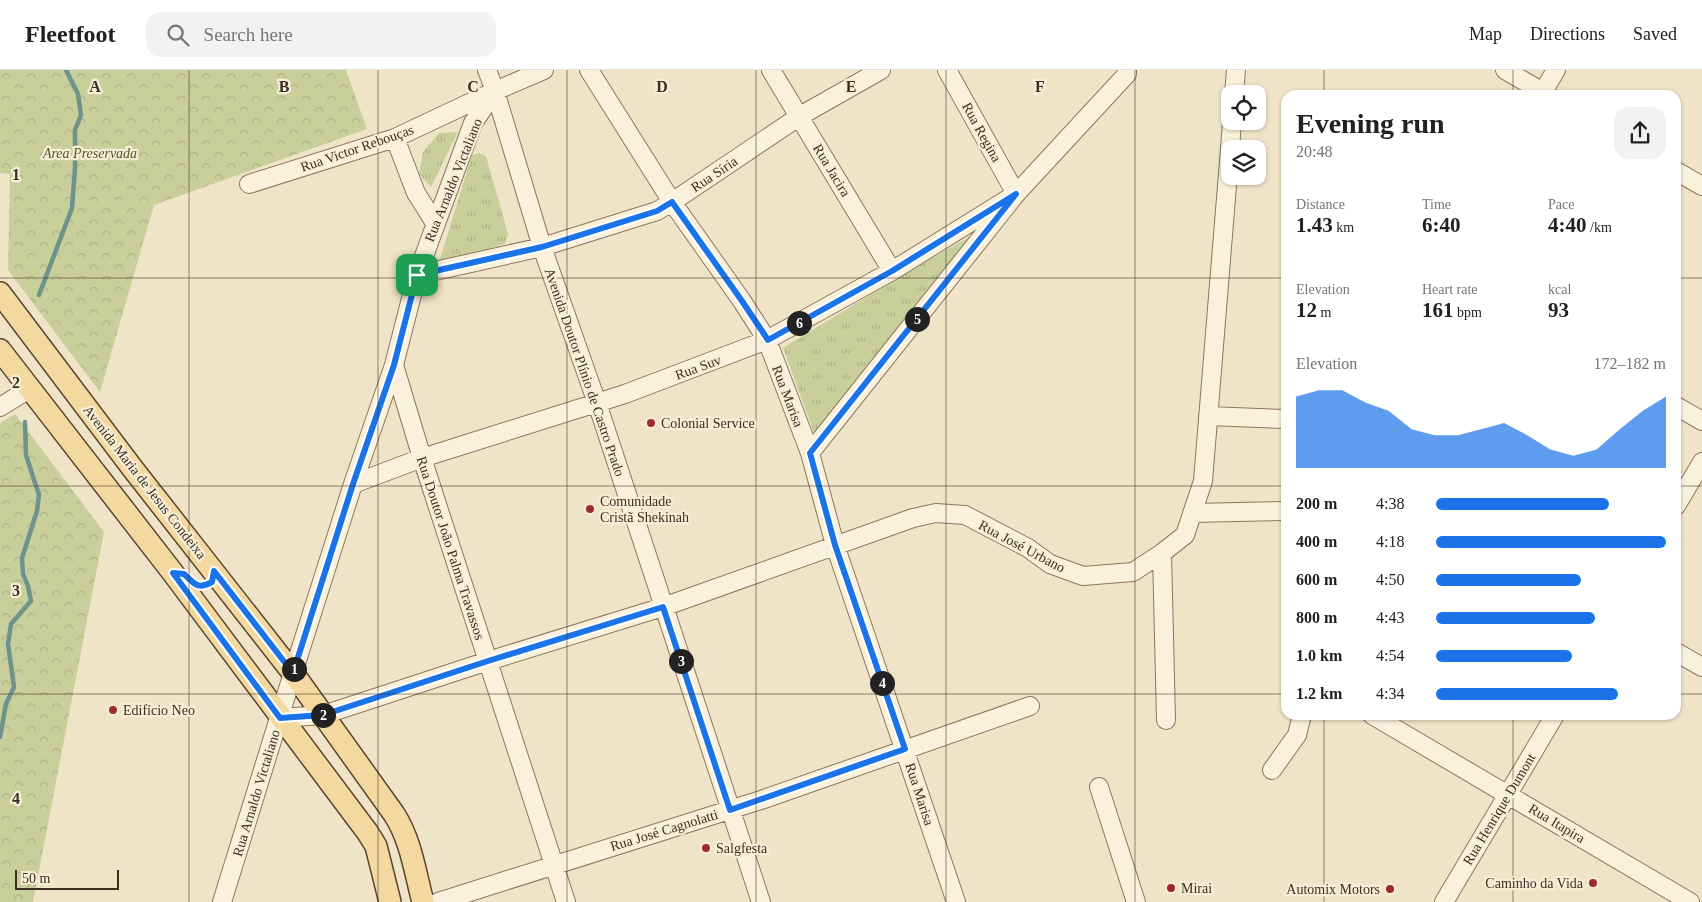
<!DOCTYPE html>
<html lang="en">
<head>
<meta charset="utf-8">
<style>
	body { margin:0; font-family:Georgia,serif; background:#f2f2f2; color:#202124; height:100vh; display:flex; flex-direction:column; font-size:19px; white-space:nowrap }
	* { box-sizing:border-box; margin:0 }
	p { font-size:16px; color:#757577 }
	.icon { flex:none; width:28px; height:28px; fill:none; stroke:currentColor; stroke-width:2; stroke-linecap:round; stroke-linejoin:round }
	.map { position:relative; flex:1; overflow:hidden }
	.sheet { position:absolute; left:1281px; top:20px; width:400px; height:630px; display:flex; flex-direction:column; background:#fff; border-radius:15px; box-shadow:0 1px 4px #0004 }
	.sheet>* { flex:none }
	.fabs { position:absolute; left:1221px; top:15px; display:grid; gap:10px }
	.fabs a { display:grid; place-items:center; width:45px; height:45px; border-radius:10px; background:#fff; box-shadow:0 1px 4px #0004; font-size:25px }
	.scale { position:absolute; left:15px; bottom:12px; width:104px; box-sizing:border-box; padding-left:5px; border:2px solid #3d2e20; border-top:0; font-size:14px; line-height:18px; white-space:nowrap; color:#3d2e20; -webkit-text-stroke:4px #f7eed8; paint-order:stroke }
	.pin { position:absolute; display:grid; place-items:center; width:42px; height:42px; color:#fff; margin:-21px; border-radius:10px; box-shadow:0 2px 8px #0006 }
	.km { position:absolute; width:25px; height:25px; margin:-12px; border-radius:50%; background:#222; color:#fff; font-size:14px; line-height:25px; text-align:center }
	.round { display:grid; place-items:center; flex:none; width:52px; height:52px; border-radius:15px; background:#f2f2f2 }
	.overview { display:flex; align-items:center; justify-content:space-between; height:85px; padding:0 15px }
	h1 { font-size:28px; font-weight:600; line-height:38px }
	.figures { display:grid; grid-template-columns:repeat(3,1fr); gap:8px; height:85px; padding:5px 15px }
	.figures div { display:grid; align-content:center }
	.figures b { font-size:21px; font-weight:600 }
	.figures small { font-size:14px; font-weight:400 }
	.figures p { font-size:14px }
	.chart { height:140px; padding:10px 15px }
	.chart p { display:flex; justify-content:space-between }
	.chart svg { width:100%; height:90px; margin-top:5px; fill:#1a73e8; opacity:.7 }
	ul { padding:0 15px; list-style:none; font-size:16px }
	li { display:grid; grid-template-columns:80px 60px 1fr; align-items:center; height:38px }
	li i { height:12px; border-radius:6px; background:#1a73e8 }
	header { display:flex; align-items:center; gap:30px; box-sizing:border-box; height:70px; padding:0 25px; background:#fff; border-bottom:1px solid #e0e0e0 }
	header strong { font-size:24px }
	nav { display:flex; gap:28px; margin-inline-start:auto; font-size:18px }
	.search { width:350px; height:45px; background:#f2f2f2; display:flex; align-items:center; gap:12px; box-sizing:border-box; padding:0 18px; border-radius:15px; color:#757577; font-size:19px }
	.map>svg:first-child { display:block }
	.forest { fill:url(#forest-crowns) }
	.park { fill:url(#park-tufts) }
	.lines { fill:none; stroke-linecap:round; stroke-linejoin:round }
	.stream { stroke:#6f938a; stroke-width:4.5 }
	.minor-casing { stroke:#8d765c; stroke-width:20 }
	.major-casing { stroke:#5b4430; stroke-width:24 }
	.minor { stroke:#faf1dc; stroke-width:18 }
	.major { stroke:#f3d9a0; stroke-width:21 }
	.route-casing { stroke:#fff; stroke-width:10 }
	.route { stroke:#1a73e8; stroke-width:6 }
	.grid { fill:none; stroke:#3d2e20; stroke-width:1; stroke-opacity:0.55 }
	.poi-dot { fill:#9e2a2b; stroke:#f7eed8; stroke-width:2 }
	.labels { text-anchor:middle; stroke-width:4.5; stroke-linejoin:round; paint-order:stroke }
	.street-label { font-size:14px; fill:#3d2e20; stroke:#f7eed8 }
	.park-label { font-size:14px; font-style:italic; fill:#4d5a26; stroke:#f7eed8 }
	.poi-label { font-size:14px; fill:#3d2e20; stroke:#f7eed8; text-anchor:start }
	.grid-label { font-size:16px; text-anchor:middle; font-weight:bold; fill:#3d2e20; stroke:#f7eed8; stroke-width:4.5; stroke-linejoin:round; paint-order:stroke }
</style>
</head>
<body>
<header>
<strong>Fleetfoot</strong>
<div class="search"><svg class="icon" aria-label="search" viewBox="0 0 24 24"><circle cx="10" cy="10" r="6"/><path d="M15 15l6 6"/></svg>Search here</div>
<nav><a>Map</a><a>Directions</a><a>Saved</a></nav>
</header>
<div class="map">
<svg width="1702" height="832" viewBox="0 0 1702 832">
	<defs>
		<pattern id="forest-crowns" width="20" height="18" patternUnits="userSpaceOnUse" patternTransform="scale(1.25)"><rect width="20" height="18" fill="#c9cf9b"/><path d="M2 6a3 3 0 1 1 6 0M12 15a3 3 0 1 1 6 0" fill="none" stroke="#aeb285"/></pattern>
		<pattern id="park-tufts" width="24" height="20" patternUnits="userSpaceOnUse" patternTransform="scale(1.25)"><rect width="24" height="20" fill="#c9cf9b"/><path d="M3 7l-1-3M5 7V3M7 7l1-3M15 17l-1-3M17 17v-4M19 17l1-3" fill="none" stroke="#aeb285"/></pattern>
	</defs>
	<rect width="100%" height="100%" fill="#f0e4c8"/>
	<path class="forest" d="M 0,0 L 346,0 L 367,59 L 154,135 L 100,322 L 8,200 L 10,104 L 0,103 Z
		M 15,344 L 104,462 L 33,832 L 0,832 L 0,353 Z"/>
	<path class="park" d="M 458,62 L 431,117 L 419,104 L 423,82 L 439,63 Z
		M 479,83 L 486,86 L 508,164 L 505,174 L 443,193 L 440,189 L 472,85 Z
		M 983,159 L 816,368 L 783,278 L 903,205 Z"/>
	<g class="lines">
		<path class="stream" d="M 39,225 L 72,138 L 75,98 L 75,60 L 81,45 L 78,24 L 66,0
			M 0,667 L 6,634 L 14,617 L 8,574 L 11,554 L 31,531 L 28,516 L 23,504 L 22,488 L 37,441 L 39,425 L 26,385 L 25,352"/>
		<defs>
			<path id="minor" d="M 487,0 L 495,21 L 542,177 L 597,333 L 761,832
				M 589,0 L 672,132 L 742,231 L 767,270 L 810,383 L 835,475 L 956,832
				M 771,0 L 892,201
				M 947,0 L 1016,124
				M 1505,0 L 1548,25
				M 1234,24 L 1236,0
				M 1541,25 L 1556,0
				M 395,68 L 416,123 L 435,153
				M 1230,79 L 1232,51
				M 1676,101 L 1702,116
				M 249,114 L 395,68 L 495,21 L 544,0
				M 417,205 L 542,177 L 657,141 L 672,132 L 800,46 L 881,0
				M 394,295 L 422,388 L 566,832
				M 1676,336 L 1702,351
				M 0,337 L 29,319
				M 1208,346 L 1286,349
				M 810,383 L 1016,124 L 1127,4 L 1127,0
				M 353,414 L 422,388 L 625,324 L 767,270 L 892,201 L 1016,124
				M 1676,436 L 1702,392
				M 1192,443 L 1286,441
				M 1162,483 L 1166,650
				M 1676,582 L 1702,597
				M 1372,645 L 1690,832
				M 280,648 L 323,645 L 488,591 L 663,537 L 913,448 L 936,443 L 965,445 L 1028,478 L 1050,494 L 1083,506 L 1133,502 L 1162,483 L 1185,465 L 1203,411 L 1230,79
				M 1272,700 L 1297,665 L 1302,645
				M 1099,717 L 1136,832
				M 222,832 L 293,603 L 353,414 L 394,295 L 417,205 L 473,53 L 495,21
				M 438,832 L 761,730 L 1030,636
				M 1444,832 L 1555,645"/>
			<path id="major" d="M 0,223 L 133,399 L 293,603 L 394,744 C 411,770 415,802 423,832
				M 0,280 L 173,503 L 368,763 L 376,776 L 390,832"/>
		</defs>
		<use href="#minor" class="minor-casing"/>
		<use href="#major" class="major-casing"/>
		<use href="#minor" class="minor"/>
		<use href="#major" class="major"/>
	</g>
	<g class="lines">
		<defs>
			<path id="route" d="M 1016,124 L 810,383 L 835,475 L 905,679 L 730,740 L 663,537 L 488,591 L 323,645 L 280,648 L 173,503 L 184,504 C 195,514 197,520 212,512 L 214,501 L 293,603 L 353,414 L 394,295 L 417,205 L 542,177 L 657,141 L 672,132 L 742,231 L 768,270 L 892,201 Z"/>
		</defs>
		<use href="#route" class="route-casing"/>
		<use href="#route" class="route"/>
	</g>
	<path class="grid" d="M 189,0 L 189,832M 378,0 L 378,832M 567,0 L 567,832M 756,0 L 756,832M 946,0 L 946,832M 1135,0 L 1135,832M 1324,0 L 1324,25M 1513,0 L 1513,25M 0,208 L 1286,208M 1676,208 L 1702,208M 0,416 L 1286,416M 1676,416 L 1702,416M 0,624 L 1286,624M 1676,624 L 1702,624M 1324,645 L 1324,832M 1513,645 L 1513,832"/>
	<g class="poi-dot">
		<circle cx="651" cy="353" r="5"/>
		<circle cx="590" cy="439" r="5"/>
		<circle cx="113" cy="640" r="5"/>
		<circle cx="706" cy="778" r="5"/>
		<circle cx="1593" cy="813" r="5"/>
		<circle cx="1171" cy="818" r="5"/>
		<circle cx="1390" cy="819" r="5"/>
	</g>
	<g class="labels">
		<g class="street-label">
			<text transform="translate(982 62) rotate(61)" y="5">Rua Regina</text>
			<text transform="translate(357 78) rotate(-19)" y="5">Rua Victor Rebouças</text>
			<text transform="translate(832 100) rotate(59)" y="5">Rua Jacira</text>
			<text transform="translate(714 104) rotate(-34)" y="5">Rua Síria</text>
			<text transform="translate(453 110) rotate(-68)" y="5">Rua Arnaldo Victaliano</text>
			<text transform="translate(698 297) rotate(-20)" y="5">Rua Suv</text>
			<text transform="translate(585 302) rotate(71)" y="5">Avenida Doutor Plínio de Castro Prado</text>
			<text transform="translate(788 326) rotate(69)" y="5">Rua Marisa</text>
			<text transform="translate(145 412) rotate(52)" y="5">Avenida Maria de Jesus Condeixa</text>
			<text transform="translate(1022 476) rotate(28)" y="5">Rua José Urbano</text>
			<text transform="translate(451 478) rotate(72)" y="5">Rua Doutor João Palma Travassos</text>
			<text transform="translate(256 723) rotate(-73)" y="5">Rua Arnaldo Victaliano</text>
			<text transform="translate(920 724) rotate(72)" y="5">Rua Marisa</text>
			<text transform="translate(1499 739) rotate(-59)" y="5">Rua Henrique Dumont</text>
			<text transform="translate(1557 753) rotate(31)" y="5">Rua Itapira</text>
			<text transform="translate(664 760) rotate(-17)" y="5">Rua José Cagnolatti</text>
		</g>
		<g class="park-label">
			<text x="90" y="88">Area Preservada</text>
		</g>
		<g class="poi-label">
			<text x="661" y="358">Colonial Service</text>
			<text x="600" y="436">Comunidade<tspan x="600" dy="16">Cristã Shekinah</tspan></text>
			<text x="123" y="645">Edifício Neo</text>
			<text x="716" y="783">Salgfesta</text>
			<text x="1583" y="818" text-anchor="end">Caminho da Vida</text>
			<text x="1181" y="823">Mirai</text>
			<text x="1380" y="824" text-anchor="end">Automix Motors</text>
		</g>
	</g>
	<g class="grid-label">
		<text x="95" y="22">A</text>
		<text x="284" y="22">B</text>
		<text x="473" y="22">C</text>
		<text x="662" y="22">D</text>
		<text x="851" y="22">E</text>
		<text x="1040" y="22">F</text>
		<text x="16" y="110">1</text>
		<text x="16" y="318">2</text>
		<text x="16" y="526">3</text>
		<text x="16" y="734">4</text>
	</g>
</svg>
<div class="fabs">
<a><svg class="icon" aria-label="locate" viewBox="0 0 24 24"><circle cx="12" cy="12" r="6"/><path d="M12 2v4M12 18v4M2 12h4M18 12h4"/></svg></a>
<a><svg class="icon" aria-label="layers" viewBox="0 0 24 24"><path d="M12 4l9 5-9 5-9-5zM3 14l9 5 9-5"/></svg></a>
</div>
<div class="scale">50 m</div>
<div class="pin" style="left:417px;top:205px;background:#1e9e55"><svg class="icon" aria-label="arrive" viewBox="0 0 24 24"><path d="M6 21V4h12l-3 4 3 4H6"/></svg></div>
<b class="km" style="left:294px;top:599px">1</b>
<b class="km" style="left:323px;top:645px">2</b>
<b class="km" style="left:681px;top:591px">3</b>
<b class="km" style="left:882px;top:613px">4</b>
<b class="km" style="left:917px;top:249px">5</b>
<b class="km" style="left:799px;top:253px">6</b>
<section class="sheet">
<div class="overview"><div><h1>Evening run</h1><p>20:48</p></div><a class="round"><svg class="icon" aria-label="share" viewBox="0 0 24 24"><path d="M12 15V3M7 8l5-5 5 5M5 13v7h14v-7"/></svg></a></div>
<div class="figures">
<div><p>Distance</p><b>1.43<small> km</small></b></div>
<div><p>Time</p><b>6:40</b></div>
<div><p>Pace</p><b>4:40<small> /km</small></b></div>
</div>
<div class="figures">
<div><p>Elevation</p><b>12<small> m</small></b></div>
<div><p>Heart rate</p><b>161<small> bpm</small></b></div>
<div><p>kcal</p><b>93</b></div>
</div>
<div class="chart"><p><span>Elevation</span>172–182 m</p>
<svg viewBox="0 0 160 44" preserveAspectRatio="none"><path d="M0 44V9L10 6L20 6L30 12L40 16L50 25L60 28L70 28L80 25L90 22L100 28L110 35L120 38L130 35L140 25L150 16L160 9V44z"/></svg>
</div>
<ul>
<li><b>200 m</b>4:38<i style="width:75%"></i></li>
<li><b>400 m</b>4:18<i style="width:100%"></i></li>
<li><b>600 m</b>4:50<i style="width:63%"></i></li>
<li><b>800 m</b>4:43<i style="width:69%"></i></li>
<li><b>1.0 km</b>4:54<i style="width:59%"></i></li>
<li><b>1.2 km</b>4:34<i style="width:79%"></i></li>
</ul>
</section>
</div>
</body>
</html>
